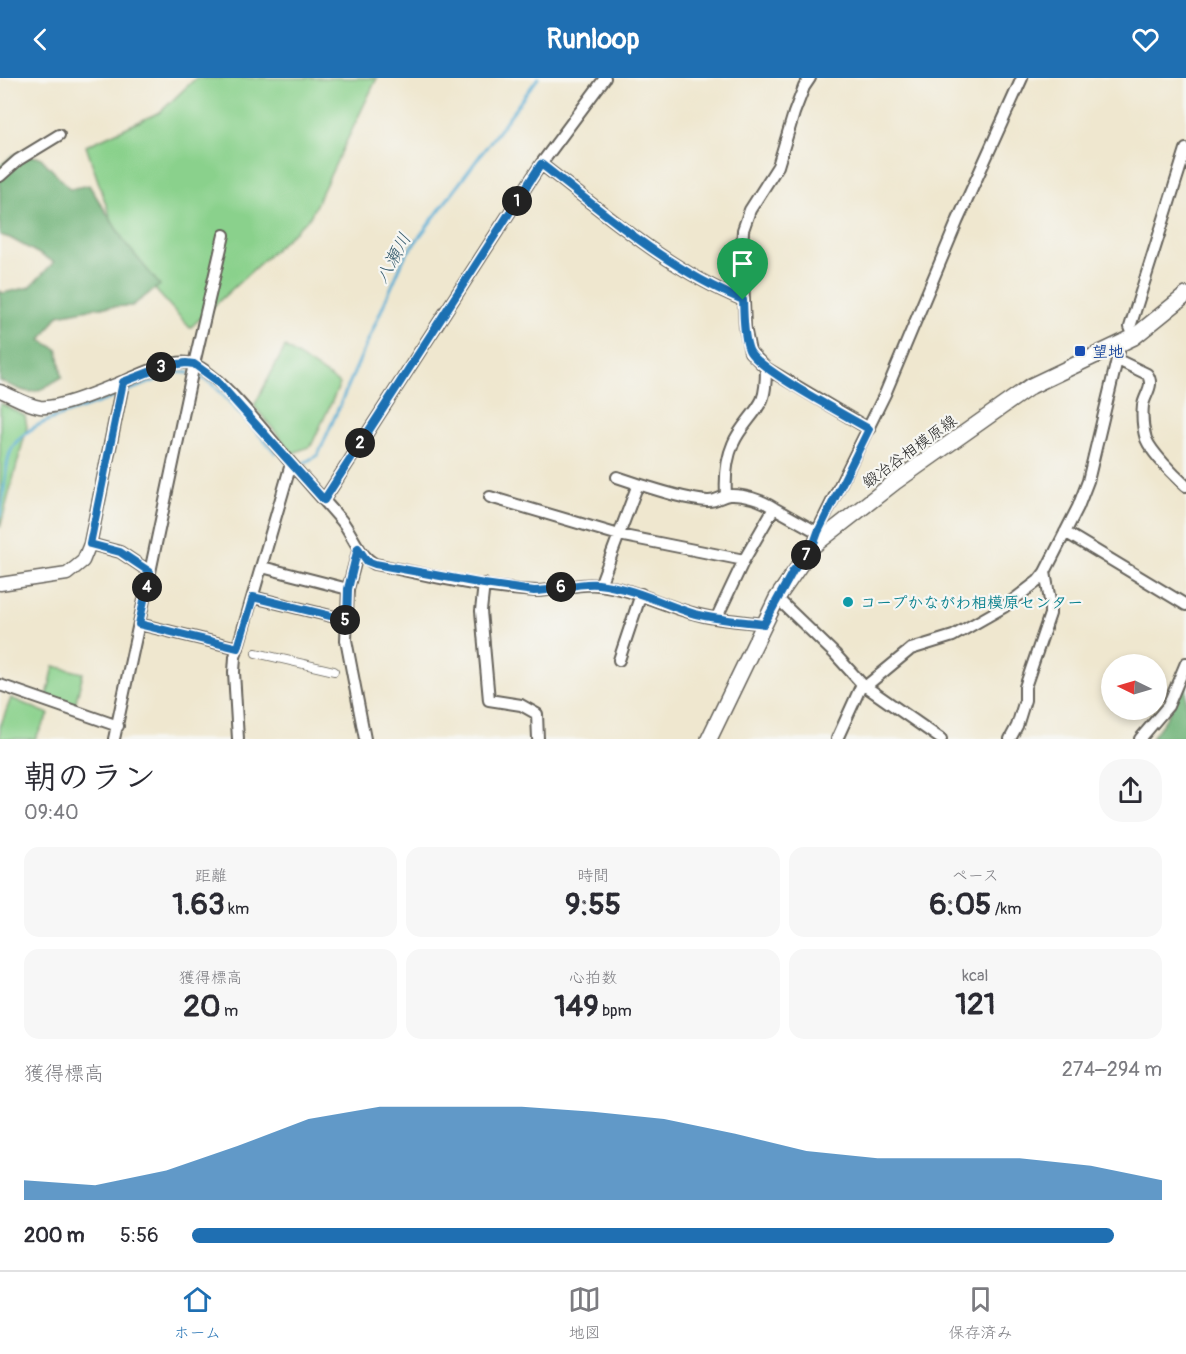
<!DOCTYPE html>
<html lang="ja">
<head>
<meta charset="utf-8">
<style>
	body { margin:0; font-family:Pangolin,"Klee One",sans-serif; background:#f7f7f7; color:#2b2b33; height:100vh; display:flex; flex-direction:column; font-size:22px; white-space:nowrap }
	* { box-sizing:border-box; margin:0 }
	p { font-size:20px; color:#7c7c81 }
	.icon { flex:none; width:33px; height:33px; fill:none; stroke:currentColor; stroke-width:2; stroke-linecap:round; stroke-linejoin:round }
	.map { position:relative; height:661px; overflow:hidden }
	.drawer { display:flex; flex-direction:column; background:#fff; flex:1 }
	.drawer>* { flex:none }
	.needle { width:39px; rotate:275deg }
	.fabs { position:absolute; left:1101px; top:576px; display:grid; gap:12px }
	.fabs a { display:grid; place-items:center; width:66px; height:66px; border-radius:50%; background:#fff; box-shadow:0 3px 9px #0003; font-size:30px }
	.pin { position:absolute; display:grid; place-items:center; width:51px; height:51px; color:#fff; margin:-62px -26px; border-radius:50% 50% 50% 0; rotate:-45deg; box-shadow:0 0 6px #0007 }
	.pin .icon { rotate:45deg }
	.km { position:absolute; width:30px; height:30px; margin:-15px; border-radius:50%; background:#222; color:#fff; font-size:16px; line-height:30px; text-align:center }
	.round { display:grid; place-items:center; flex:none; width:63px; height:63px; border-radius:24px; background:#f7f7f7 }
	.summary { display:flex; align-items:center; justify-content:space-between; height:102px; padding:0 24px }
	h1 { font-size:33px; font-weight:800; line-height:45px }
	.figures { display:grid; grid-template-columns:repeat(3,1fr); gap:9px; height:102px; padding:6px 24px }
	.figures div { display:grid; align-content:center; border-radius:15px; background:#f7f7f7; text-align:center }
	.figures b { font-size:30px; font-weight:800 }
	.figures small { font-size:16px; font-weight:400 }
	.figures p { font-size:16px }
	.chart { height:168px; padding:12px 24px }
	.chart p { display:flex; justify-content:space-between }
	.chart svg { width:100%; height:108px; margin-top:6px; fill:#1f6fb2; opacity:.7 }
	ul { padding:0 24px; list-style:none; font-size:20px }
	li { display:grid; grid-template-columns:96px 72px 1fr; align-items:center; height:45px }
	li i { height:15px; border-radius:8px; background:#1f6fb2 }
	header { display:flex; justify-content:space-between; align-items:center; height:78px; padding:0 24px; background:#1f6fb2; color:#fff; font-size:27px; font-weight:800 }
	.dock { display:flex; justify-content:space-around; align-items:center; height:84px; border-top:2px solid #e1e1e2; background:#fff; font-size:16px; color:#7c7c81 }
	.dock a { display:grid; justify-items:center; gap:3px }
	.dock .on { color:#1f6fb2 }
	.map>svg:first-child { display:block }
	.green { fill:#8ad18c; stroke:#537654; stroke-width:1.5 }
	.forest { fill:#6fb378; stroke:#46684a; stroke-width:1.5 }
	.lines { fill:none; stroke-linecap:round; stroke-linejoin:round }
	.stream { stroke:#57acd3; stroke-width:3 }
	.pedestrian-casing { stroke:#66635b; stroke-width:10 }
	.minor-casing { stroke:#66635b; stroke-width:14 }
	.tertiary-casing { stroke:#66635b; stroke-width:15 }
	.primary-casing { stroke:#66635b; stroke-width:18 }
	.pedestrian { stroke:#fff; stroke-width:8 }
	.minor { stroke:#fff; stroke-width:10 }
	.tertiary { stroke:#fff; stroke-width:12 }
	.primary { stroke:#fff; stroke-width:15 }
	.route-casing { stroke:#fff; stroke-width:12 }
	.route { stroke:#1f6fb2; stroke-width:8 }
	.transit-dot { fill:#1a4fb4; stroke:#f6f6f2; stroke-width:2 }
	.culture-dot { fill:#0f9aa8; stroke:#f6f6f2; stroke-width:2 }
	.labels { text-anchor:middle; stroke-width:4.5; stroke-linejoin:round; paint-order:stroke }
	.transit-label { font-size:16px; font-weight:bold; fill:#164399; stroke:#f6f6f2; text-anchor:start }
	.street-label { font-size:16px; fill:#1c1c1c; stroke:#f6f6f2 }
	.culture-label { font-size:16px; font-weight:bold; fill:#0d838f; stroke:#f6f6f2; text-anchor:start }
	.water-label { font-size:18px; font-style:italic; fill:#375d6e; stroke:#f6f6f2 }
</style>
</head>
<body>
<header><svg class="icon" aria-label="back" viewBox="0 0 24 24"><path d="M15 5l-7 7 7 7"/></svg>Runloop<svg class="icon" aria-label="heart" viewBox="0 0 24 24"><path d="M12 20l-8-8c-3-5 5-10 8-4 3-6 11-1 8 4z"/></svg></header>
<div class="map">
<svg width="1186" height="661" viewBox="0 0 1186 661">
	<rect width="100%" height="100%" fill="#f6f6f2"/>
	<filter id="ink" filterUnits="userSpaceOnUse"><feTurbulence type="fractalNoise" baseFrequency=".0167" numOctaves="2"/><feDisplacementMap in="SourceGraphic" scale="12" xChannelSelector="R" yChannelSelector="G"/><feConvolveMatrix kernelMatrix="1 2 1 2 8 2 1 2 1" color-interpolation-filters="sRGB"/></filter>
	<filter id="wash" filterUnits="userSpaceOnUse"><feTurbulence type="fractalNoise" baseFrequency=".008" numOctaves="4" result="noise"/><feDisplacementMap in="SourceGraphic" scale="24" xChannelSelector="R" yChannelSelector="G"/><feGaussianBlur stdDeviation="1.35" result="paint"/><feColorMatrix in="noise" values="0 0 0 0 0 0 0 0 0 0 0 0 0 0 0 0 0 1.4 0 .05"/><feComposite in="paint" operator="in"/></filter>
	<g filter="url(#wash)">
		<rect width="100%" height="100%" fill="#efe7cf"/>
		<path class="green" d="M 196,0 L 377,0 L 310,139 L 190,250 L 123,176 L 86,68 L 160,34 Z
			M 285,269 L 340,306 L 311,368 L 293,375 L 254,328 Z
			M 0,325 L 25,338 L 27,349 L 0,450 Z
			M 54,588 L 83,595 L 75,627 L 47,618 Z
			M 11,620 L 49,636 L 35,661 L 0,661 L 0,649 Z"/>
		<path class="forest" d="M 13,77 L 40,79 L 70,111 L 89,107 L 126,166 L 160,207 L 132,228 L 100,229 L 58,237 L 41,262 L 58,272 L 62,299 C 30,318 35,318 0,303 L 0,213 L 3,215 L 30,209 L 54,184 L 10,160 L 0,157 L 0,88 Z
			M 1186,605 L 1186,661 L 1151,661 L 1165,642 Z"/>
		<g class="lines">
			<path class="stream" d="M 195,296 L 213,306 L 276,375
				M 124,314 L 177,294 L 189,295
				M 302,386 L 318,377 L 405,178 L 538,0
				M 0,438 C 4,418 4,397 9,378 C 19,341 85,333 116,318"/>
		</g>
	</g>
	<g filter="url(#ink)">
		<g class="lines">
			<defs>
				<path id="pedestrian" d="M 256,575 L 334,593"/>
				<path id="minor" d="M 541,86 C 605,135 667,191 743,222
					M 0,98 L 18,82 L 59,57
					M 1134,259 L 1130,249 L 1186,71
					M 1118,282 L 1147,296 C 1155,307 1145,316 1143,327 C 1142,337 1143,351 1146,361 C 1152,375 1174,397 1186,408
					M 766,290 L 869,351
					M 123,304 C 140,297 174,279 193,286 C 222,297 268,359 290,384 C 307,404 325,423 342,443 C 353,457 359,478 375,486 C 428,497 483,511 537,513 C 558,513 578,504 600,507 C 634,511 663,528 696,536 C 717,542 742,543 764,546
					M 617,399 L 638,406
					M 726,417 C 725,400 726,382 733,366 C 740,349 754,338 762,322 C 766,313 766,300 766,290 L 750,274 L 745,249 L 742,174 L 743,152 L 750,132 L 778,88 L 794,35 L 804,9 L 810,0
					M 490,419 L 619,457 L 744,482
					M 324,422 L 541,86 L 605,0
					M 774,430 L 817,454
					M 1065,454 L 1186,527
					M 90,466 L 120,474 L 150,494 L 114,661
					M 813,468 L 817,454 L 885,316 L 957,144 L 1022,0
					M 359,470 L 348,511 L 346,562 L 365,661
					M 262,489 L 348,511
					M 150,494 L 194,286 L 224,157
					M 484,506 L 481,533 L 489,622 L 521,627 L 537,636 L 538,661
					M 600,507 L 638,406 C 661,413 684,421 707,423 C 716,424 721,418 729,417 C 743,416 762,422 774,430 L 744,482 L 717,539
					M 253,519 L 347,542
					M 777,520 L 835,576 L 862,606 L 837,661
					M 139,546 L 238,570
					M 619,582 L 641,516
					M 862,606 L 941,661
					M 0,607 L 118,648
					M 866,608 L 911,571 L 953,558 L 1004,529 L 1038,503 L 1045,494
					M 238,661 L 234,594 L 235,579 L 291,386
					M 1010,661 L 1017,648 L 1025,622 L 1025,609 L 1050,536 L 1050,523 L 1045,494 L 1078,429 L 1088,403 L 1121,265
					M 1140,661 L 1168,628 L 1186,585"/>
				<path id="tertiary" d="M 0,313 C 13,318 26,327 40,329 C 60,331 103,312 123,304 L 90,466 L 83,483 L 67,496 L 0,506"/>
				<path id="primary" d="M 709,661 L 777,520 L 813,468 L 895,404 L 1031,308 L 1134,259 L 1186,217"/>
			</defs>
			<use href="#pedestrian" class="pedestrian-casing"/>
			<use href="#minor" class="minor-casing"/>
			<use href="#tertiary" class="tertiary-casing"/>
			<use href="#primary" class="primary-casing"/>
			<use href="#pedestrian" class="pedestrian"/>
			<use href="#minor" class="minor"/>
			<use href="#tertiary" class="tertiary"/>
			<use href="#primary" class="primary"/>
		</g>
	</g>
	<g class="lines" filter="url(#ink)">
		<defs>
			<path id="route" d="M 541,86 C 605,135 667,191 743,222 C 744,237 743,257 749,272 C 757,291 847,338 869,351 L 818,454 L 813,468 L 793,493 L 764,546 C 742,543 717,542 695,536 C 663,526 633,510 598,506 C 576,504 556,513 534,513 L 484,506 L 375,486 L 367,483 L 358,470 L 348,511 L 347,542 L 253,519 L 238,570 L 139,546 L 150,494 L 120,474 L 90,466 L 123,304 L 165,288 L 186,285 L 194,286 L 216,302 L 324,422 Z"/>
		</defs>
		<use href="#route" class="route-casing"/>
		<use href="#route" class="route"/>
	</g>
	<rect class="transit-dot" x="1074" y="267" width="12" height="12" rx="3"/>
	<circle class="culture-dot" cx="848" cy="524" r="6"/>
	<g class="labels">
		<g class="transit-label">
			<text x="1092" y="279">望地</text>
		</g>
		<g class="street-label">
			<text transform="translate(909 373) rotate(-36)" y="6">鍛冶谷相模原線</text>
		</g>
		<g class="culture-label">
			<text x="860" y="530">コープかながわ相模原センター</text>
		</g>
		<g class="water-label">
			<text transform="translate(393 180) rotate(-61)" y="6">八瀬川</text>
		</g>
	</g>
</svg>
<div class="fabs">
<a><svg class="needle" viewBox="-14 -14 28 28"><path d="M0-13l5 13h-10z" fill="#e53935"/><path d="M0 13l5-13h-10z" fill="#7c7c81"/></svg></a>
</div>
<div class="pin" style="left:743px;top:222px;background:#1e9e55"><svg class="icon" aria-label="arrive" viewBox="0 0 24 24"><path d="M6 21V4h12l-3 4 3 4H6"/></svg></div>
<b class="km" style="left:517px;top:123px">1</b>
<b class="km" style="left:360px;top:365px">2</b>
<b class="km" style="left:161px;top:289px">3</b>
<b class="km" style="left:147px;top:509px">4</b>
<b class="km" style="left:345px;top:542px">5</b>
<b class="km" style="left:561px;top:509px">6</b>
<b class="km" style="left:806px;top:477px">7</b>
</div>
<section class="drawer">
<div class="summary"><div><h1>朝のラン</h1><p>09:40</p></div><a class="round"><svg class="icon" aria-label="share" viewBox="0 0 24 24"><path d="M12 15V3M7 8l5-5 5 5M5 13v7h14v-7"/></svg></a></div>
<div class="figures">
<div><p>距離</p><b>1.63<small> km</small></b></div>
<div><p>時間</p><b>9:55</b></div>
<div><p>ペース</p><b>6:05<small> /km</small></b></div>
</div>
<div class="figures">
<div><p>獲得標高</p><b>20<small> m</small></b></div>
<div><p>心拍数</p><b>149<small> bpm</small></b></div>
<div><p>kcal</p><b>121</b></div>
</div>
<div class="chart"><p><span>獲得標高</span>274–294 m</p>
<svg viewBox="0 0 160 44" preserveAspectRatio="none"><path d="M0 44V36L10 38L20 32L30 22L40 11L50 6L60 6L70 6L80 8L90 11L100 17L110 24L120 27L130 27L140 27L150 30L160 36V44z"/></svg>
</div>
<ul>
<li><b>200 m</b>5:56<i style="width:95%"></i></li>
</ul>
</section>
<nav class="dock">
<a class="on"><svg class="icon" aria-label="home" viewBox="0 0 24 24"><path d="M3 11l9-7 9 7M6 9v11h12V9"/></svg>ホーム</a>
<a><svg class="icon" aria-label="map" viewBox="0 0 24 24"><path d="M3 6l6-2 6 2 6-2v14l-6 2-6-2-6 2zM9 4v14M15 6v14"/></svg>地図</a>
<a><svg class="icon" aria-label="saved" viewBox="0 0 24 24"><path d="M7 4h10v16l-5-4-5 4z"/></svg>保存済み</a>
</nav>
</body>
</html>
